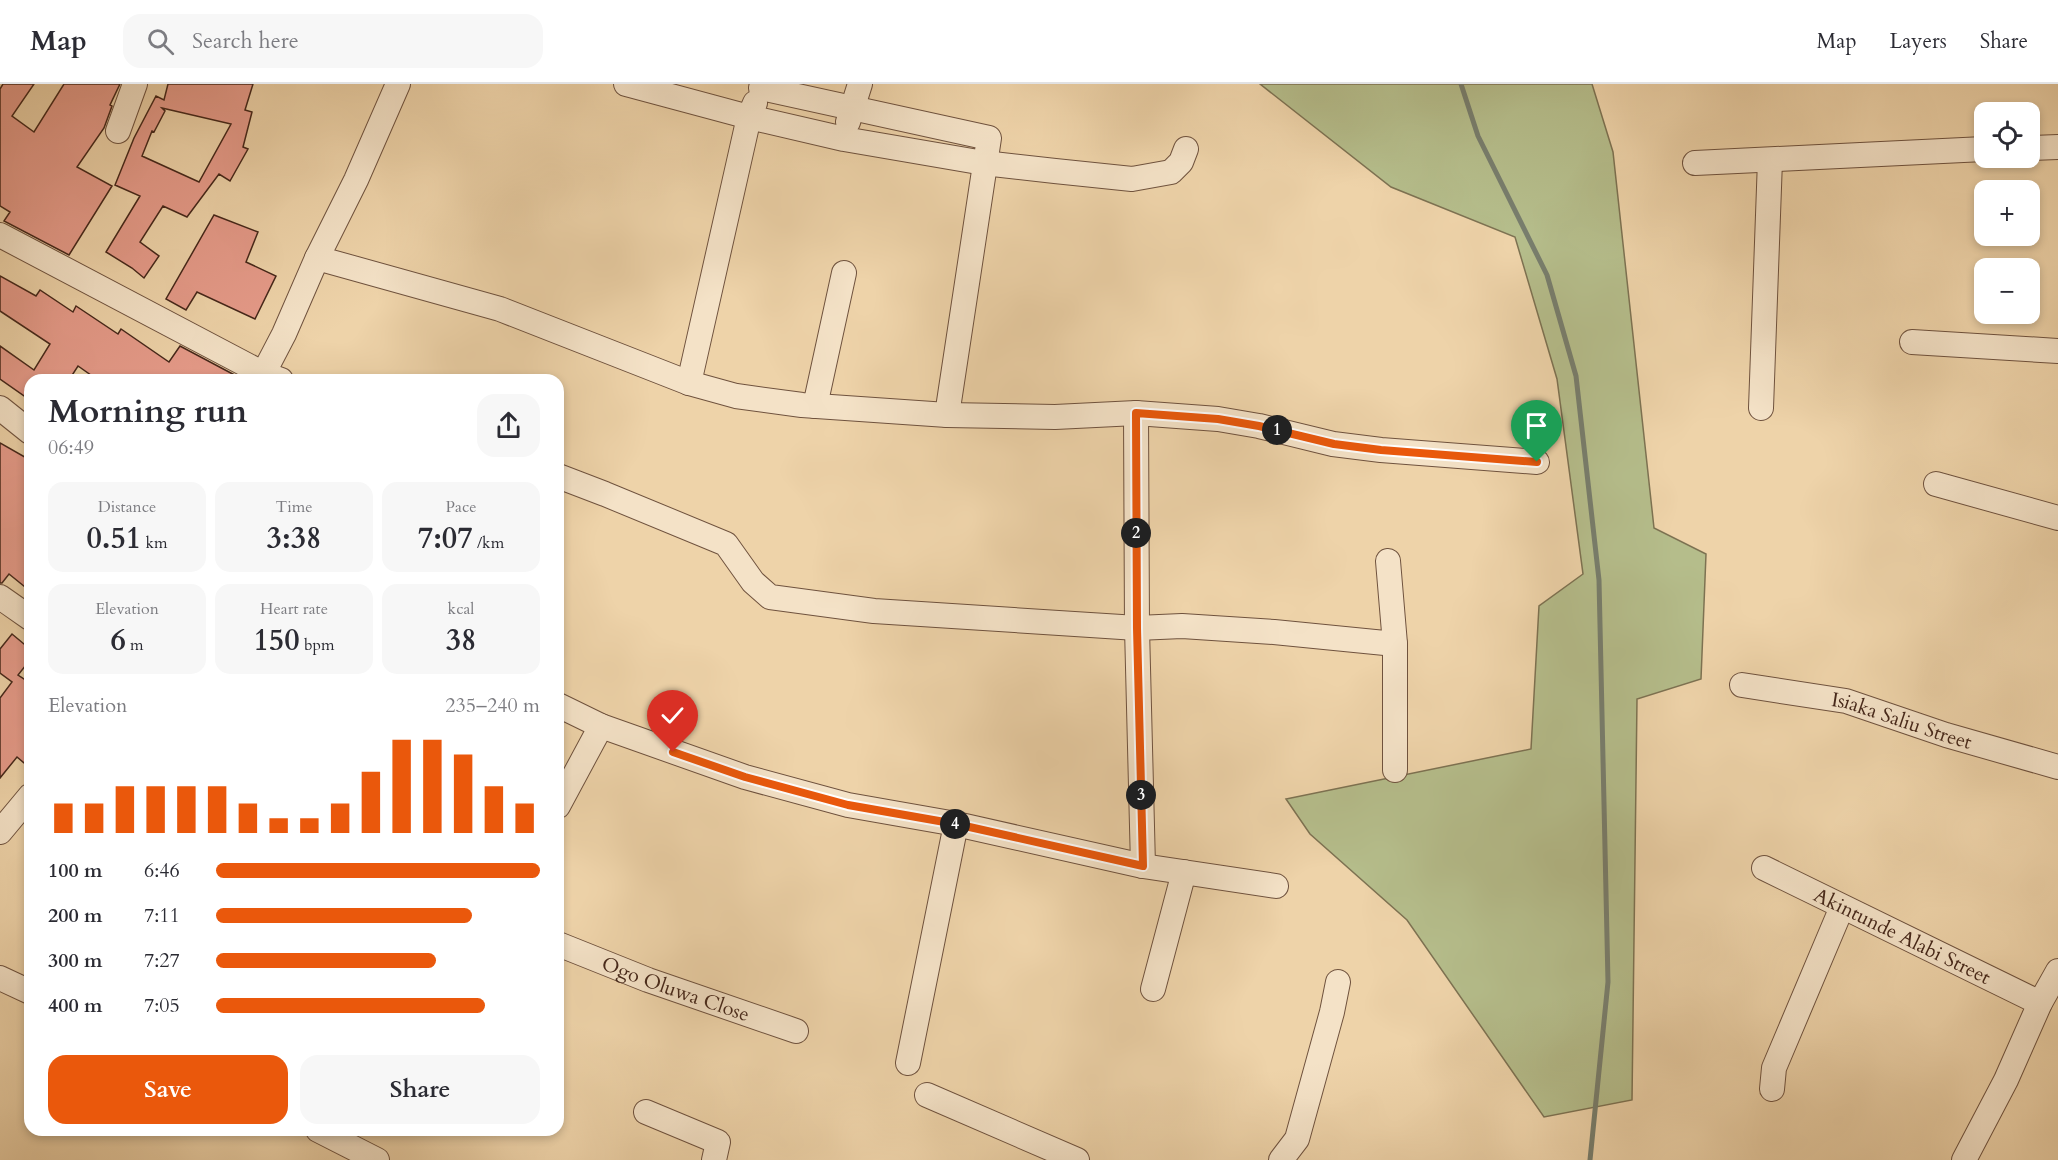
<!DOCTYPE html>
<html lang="en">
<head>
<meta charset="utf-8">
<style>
	body { margin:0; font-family:Cardo,serif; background:#f7f7f7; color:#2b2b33; height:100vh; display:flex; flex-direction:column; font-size:22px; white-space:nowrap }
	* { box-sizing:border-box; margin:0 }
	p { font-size:20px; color:#7c7c81 }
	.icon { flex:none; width:33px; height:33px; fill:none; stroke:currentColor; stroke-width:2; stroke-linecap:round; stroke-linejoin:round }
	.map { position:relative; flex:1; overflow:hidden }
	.panel { position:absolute; left:24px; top:290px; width:540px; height:762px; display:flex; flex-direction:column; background:#fff; border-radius:18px; box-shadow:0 3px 9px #0003 }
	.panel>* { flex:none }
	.tools { position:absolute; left:1974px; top:18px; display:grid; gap:12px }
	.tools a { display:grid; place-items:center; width:66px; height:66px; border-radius:12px; background:#fff; box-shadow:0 3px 9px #0003; font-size:30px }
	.pin { position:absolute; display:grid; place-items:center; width:51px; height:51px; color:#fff; margin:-62px -26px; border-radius:50% 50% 50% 0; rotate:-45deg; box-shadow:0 0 6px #0007 }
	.pin .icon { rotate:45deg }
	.km { position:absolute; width:30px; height:30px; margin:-15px; border-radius:50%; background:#222; color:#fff; font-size:16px; line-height:30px; text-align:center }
	.round { display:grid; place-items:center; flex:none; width:63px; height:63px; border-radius:18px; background:#f7f7f7 }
	.overview { display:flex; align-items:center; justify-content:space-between; height:102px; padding:0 24px }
	h1 { font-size:33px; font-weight:600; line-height:45px }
	.stats { display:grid; grid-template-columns:repeat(3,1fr); gap:9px; height:102px; padding:6px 24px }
	.stats div { display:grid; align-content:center; border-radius:15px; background:#f7f7f7; text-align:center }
	.stats b { font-size:30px; font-weight:600 }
	.stats small { font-size:16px; font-weight:400 }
	.stats p { font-size:16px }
	.chart { height:168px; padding:12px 24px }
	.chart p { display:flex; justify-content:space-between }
	.chart svg { width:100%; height:108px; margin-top:6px; stroke:#ea580c; stroke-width:6 }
	.action { display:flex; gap:12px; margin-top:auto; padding:12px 24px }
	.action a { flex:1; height:69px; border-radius:18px; background:#ea580c; color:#fff; font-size:24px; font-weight:600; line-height:69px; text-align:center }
	.action a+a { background:#f7f7f7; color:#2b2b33 }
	ul { padding:0 24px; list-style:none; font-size:20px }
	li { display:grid; grid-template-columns:96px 72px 1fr; align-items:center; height:45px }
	li i { height:15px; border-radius:8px; background:#ea580c }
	header { display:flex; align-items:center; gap:36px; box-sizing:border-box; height:84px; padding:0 30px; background:#fff; border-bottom:2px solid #e1e1e2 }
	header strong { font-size:28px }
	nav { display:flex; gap:33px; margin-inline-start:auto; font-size:21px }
	.search { width:420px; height:54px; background:#f7f7f7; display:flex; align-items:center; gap:15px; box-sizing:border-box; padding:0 21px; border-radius:18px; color:#7c7c81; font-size:22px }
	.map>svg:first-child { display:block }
	.green { fill:#b5bd8b; stroke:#7d7252; stroke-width:1.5 }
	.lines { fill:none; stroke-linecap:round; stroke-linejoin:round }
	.stream { stroke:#787e6d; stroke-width:5 }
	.building { fill:#e69b8a; stroke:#45271a; stroke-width:1.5; fill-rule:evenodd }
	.minor-casing { stroke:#6f523e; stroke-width:26 }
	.minor { stroke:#f4e2c7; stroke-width:24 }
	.route-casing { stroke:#fff; stroke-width:12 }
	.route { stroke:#ea580c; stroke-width:8 }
	.labels { text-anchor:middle; stroke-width:6; stroke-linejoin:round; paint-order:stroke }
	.street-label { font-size:20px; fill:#45271a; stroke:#f4e2c7 }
</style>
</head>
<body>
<header>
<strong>Map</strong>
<div class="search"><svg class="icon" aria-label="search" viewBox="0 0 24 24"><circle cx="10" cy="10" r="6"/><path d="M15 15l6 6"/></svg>Search here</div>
<nav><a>Map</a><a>Layers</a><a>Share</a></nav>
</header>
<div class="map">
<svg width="2058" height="1076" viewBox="0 0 2058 1076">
	<rect width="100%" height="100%" fill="#eed3a9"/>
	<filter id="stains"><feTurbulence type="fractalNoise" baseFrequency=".00333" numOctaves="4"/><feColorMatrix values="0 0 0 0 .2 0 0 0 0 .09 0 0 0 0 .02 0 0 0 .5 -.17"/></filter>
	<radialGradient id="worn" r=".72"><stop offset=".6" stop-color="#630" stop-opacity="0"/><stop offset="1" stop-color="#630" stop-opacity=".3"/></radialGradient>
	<path class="green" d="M 1260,0 L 1592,0 L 1613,68 L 1654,444 L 1706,470 L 1701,595 L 1637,615 L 1632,1016 L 1544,1033 L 1407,836 L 1310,750 L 1286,715 L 1531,665 L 1539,522 L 1583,490 L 1557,295 L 1515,153 L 1391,103 Z"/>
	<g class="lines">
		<path class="stream" d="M 1461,0 L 1478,52 L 1547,191 L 1576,292 L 1599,496 L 1608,898 L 1590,1076"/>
	</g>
	<path class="building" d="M 3,0 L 34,0 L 12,32 L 34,48 L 64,0 L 120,0 L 110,21 L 112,22 L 104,44 L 77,83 L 112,102 L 69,171 L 4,137 L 10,128 L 0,122 L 0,5 Z
		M 168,0 L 253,0 L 245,26 L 252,28 L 243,63 L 248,65 L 230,97 L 219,90 L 187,133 L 163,122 L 140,158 L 159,172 L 144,194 L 132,184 L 106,168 L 140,112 L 115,101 L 134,54 L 156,12 L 164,16 ZM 162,24 L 231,40 L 199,98 L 142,72 L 152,47 L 154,48 L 165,27 Z
		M 214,131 L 258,148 L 246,178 L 276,192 L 255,235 L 197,208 L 186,226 L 166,215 Z
		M 0,192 L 36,212 L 40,206 L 73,228 L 76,222 L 118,250 L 121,245 L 169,278 L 180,262 L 244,296 L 98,296 L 78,282 L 69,296 L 30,296 L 30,316 L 0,295 L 0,262 L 34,286 L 50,260 L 0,227 Z
		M 0,359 L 30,376 L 30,507 L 9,490 L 2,499 L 0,499 Z
		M 12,550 L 30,565 L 30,576 L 18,591 L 30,599 L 30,684 L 17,673 L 0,694 L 0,614 L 12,598 L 0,589 L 0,565 Z"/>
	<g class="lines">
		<defs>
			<g id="minor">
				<path d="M 626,0 L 749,33 L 844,55 L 984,79 L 1055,87 L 1132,95 L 1171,88 L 1181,78 L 1186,65"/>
				<path d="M 761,4 L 989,54 L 947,331"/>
				<path d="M 848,38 L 860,0"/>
				<path d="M 118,47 L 135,0"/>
				<path d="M 2030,64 L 2058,63"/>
				<path d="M 1695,79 L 1984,65"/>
				<path d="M 0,151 L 262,289 L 281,296"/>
				<path d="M 317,174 L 500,225 L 689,299 L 736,312 L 802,321 L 947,331 L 1055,333 L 1136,329 L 1218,335 L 1259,342 L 1333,360 L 1381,366 L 1537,378"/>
				<path d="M 1912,258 L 2058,267"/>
				<path d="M 260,296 L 284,250 L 317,174 L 356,96 L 398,0"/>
				<path d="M 689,299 L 749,33 L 755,19"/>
				<path d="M 815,322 L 844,189"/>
				<path d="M 0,324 L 30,348"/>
				<path d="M 1761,324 L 1770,76"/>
				<path d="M 1136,329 L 1137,544 L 1143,782"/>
				<path d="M 558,392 L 605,410 L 726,460 L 753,498 L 770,513 L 874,527 L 1137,544 L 1182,542 L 1274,548 L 1395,560 L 1388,477"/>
				<path d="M 1936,400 L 2058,434"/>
				<path d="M 0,513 L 30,534"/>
				<path d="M 1395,560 L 1395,686"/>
				<path id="s1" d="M 1742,601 L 1846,617 L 1946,651 L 2058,683"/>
				<path d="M 558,621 L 601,642 L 745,693 L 848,721 L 956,740 L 1143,782 L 1276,802"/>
				<path d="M 558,722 L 601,642"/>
				<path d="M 0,748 L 30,712"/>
				<path id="s2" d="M 1764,784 L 2040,919"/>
				<path id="s3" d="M 558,860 L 648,896 L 796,947"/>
				<path d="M 0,894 L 30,908"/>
				<path d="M 1153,905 L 1184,788"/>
				<path d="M 908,979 L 956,740"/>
				<path d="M 1772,1005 L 1774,984 L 1842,823"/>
				<path d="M 927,1011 L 1077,1076"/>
				<path d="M 646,1028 L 718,1058 L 714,1076"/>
				<path d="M 318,1046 L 377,1076"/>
				<path d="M 1281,1076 L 1297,1055 L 1332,928 L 1338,898"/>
				<path d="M 1964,1076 L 2006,996 L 2040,919 L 2058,887"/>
			</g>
		</defs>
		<use href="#minor" class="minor-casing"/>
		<use href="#minor" class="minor"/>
	</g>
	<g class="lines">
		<defs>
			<path id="route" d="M 673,668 L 745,693 L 848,721 L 956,740 L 1143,782 L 1137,544 L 1136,329 L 1218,335 L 1259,342 L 1334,360 L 1381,366 L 1537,378"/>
		</defs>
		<use href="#route" class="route-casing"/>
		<use href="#route" class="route"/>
	</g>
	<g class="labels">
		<g class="street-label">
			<text dy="7" stroke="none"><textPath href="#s1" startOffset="164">Isiaka Saliu Street</textPath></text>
			<text dy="7" stroke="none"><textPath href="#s2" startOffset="154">Akintunde Alabi Street</textPath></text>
			<text dy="7" stroke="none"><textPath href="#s3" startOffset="126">Ogo Oluwa Close</textPath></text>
		</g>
	</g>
	<rect width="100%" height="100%" filter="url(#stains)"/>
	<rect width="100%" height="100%" fill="url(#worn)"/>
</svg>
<div class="tools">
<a><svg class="icon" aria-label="locate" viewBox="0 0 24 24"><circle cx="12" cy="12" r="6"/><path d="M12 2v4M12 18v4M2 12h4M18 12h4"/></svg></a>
<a>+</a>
<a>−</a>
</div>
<div class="pin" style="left:1537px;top:378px;background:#1e9e55"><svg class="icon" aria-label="arrive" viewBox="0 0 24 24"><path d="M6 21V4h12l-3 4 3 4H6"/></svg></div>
<div class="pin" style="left:673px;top:668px;background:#d93025"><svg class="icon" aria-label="check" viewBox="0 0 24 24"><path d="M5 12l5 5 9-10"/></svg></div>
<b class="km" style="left:1277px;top:346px">1</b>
<b class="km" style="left:1136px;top:449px">2</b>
<b class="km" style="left:1141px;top:711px">3</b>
<b class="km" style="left:955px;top:740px">4</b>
<section class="panel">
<div class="overview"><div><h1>Morning run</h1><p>06:49</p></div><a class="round"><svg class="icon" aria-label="share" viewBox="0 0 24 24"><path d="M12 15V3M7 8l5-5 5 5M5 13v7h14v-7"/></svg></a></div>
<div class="stats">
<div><p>Distance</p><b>0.51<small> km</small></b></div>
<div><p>Time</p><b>3:38</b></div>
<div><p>Pace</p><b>7:07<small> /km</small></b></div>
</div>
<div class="stats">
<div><p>Elevation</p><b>6<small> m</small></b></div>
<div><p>Heart rate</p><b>150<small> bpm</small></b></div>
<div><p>kcal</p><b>38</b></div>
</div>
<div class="chart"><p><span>Elevation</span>235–240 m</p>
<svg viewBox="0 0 160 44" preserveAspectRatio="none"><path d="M5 44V32M15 44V32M25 44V25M35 44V25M45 44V25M55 44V25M65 44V32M75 44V38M85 44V38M95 44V32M105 44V19M115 44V6M125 44V6M135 44V12M145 44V25M155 44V32"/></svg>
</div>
<ul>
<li><b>100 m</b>6:46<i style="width:100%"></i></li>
<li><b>200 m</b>7:11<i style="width:79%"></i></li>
<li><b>300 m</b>7:27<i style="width:68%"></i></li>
<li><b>400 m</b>7:05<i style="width:83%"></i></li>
</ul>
<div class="action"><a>Save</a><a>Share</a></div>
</section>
</div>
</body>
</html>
